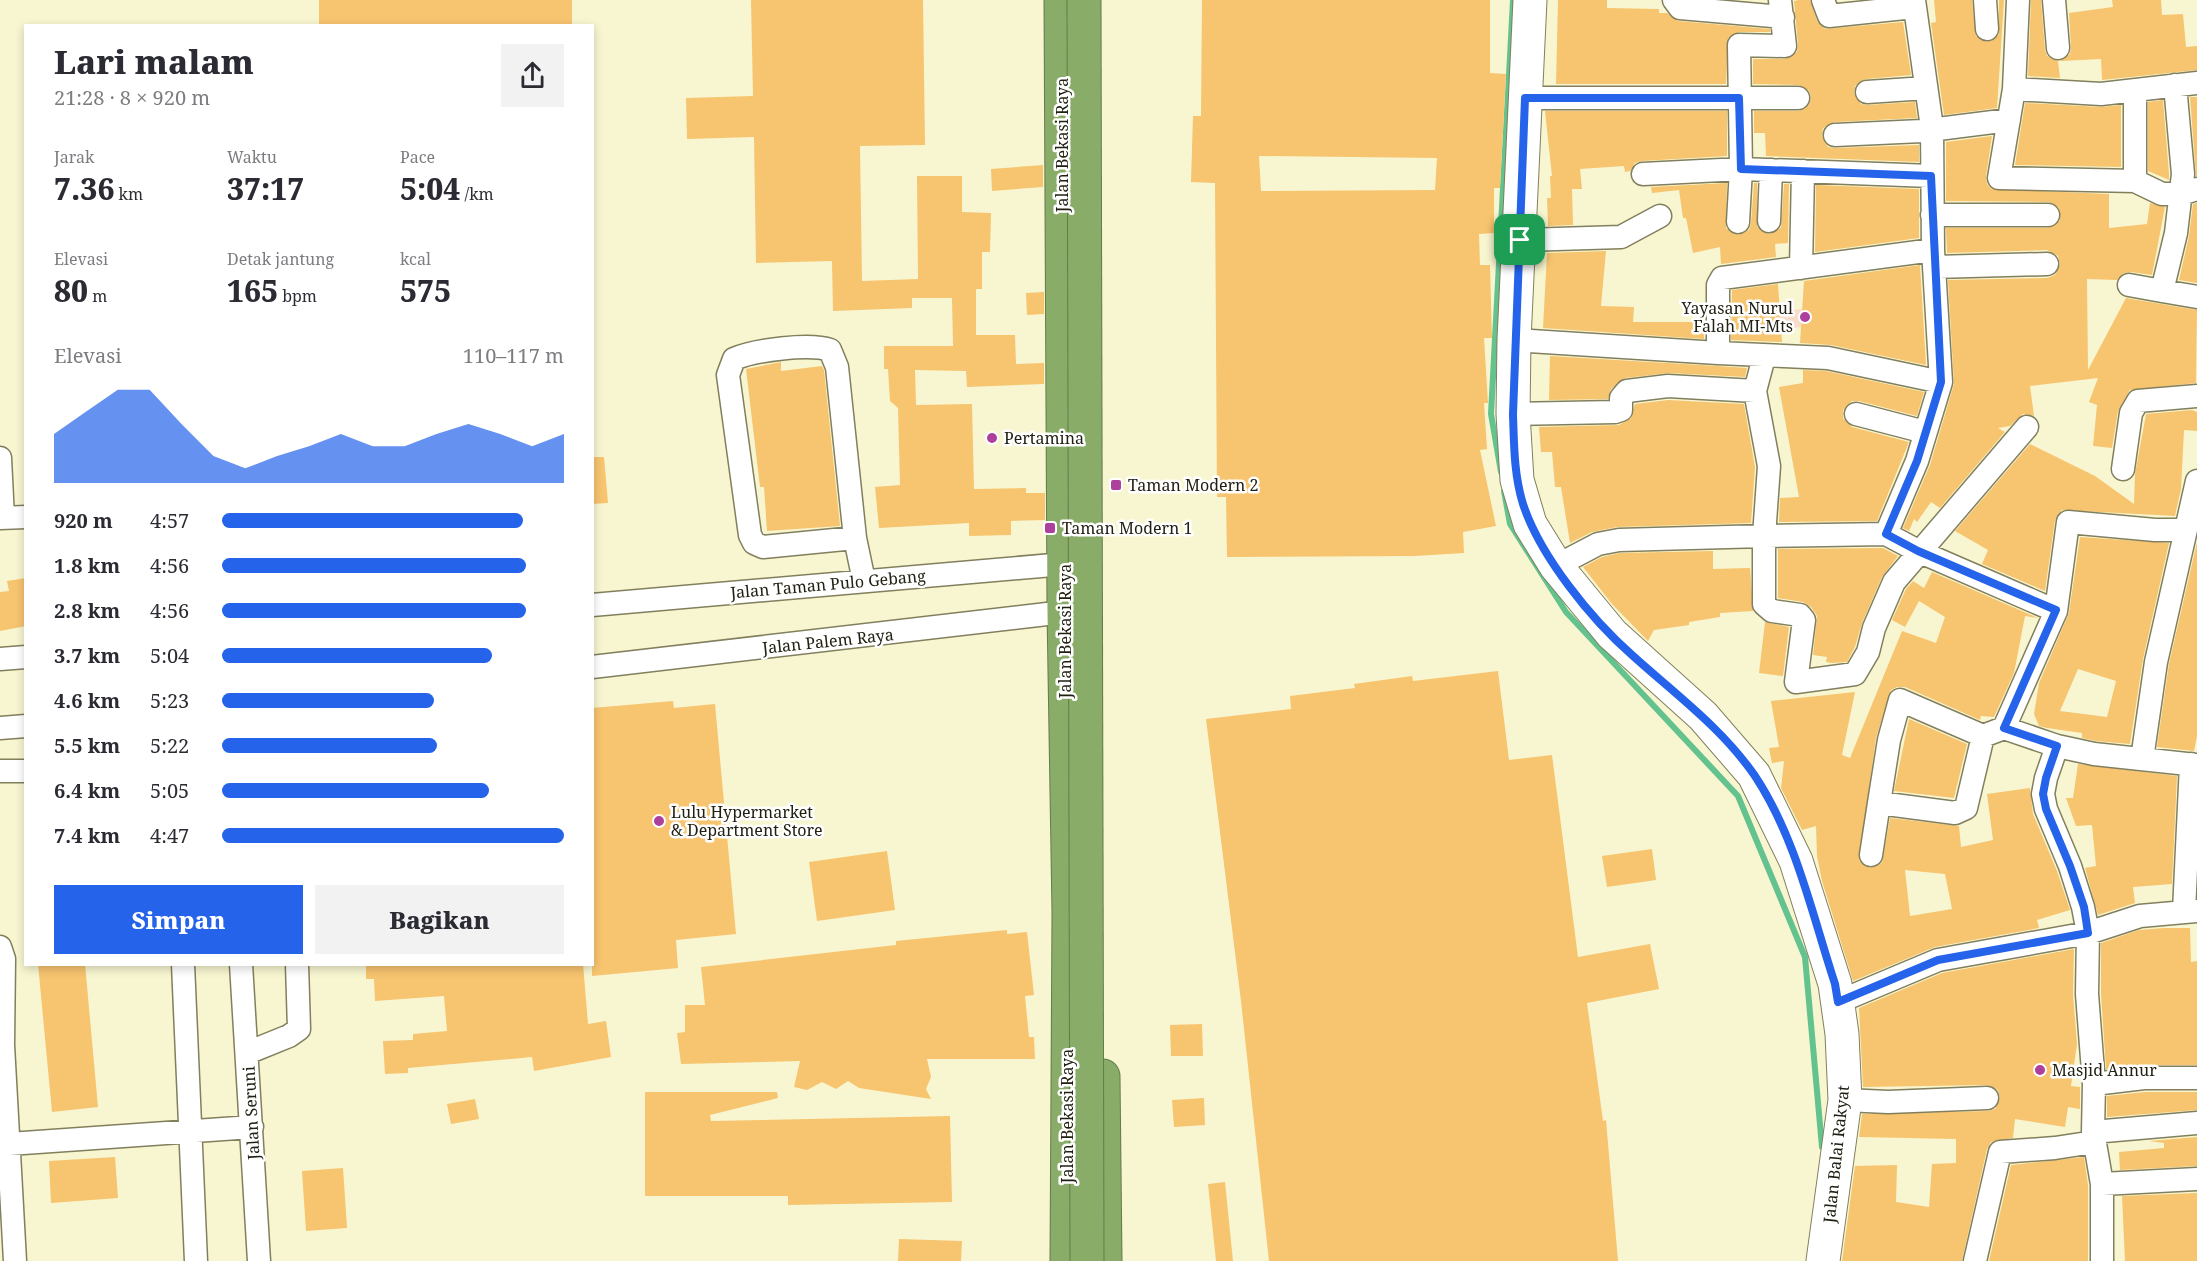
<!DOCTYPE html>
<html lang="id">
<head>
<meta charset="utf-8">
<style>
	body { margin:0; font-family:"Noto Serif",serif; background:#f2f2f3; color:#2b2b33; height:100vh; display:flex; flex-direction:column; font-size:22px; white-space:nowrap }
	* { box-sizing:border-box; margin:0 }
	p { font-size:20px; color:#7c7c81 }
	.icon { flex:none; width:33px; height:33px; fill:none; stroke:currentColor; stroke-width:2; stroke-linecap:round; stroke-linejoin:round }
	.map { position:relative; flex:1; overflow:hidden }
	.details { position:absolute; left:24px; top:24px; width:570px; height:942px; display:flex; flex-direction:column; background:#fff; border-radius:0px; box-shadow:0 3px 9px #0003 }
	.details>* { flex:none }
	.pin { position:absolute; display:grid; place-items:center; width:51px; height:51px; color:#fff; margin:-26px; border-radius:12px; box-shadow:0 3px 9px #0006 }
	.round { display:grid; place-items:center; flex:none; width:63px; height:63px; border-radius:0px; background:#f2f2f3 }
	.overview { display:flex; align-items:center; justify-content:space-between; height:102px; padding:0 30px }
	h1 { font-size:33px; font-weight:800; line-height:45px }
	.figures { display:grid; grid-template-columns:repeat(3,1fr); gap:9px; height:102px; padding:6px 30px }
	.figures div { display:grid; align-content:center }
	.figures b { font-size:30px; font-weight:800 }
	.figures small { font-size:16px; font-weight:400 }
	.figures p { font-size:16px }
	.chart { height:168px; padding:12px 30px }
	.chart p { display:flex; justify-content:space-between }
	.chart svg { width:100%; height:108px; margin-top:6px; fill:#2563eb; opacity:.7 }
	.button { display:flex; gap:12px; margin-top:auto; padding:12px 30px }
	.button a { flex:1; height:69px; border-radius:0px; background:#2563eb; color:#fff; font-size:24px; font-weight:800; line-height:69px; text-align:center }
	.button a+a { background:#f2f2f3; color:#2b2b33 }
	ul { padding:0 30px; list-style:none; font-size:20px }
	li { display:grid; grid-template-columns:96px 72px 1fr; align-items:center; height:45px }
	li i { height:15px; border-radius:8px; background:#2563eb }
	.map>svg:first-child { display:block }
	.green { fill:#f7dccc }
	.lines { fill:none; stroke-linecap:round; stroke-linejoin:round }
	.stream { stroke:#64c28e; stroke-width:6 }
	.building { fill:#f7c46f; fill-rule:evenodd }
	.street-casing { stroke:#817f5d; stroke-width:25 }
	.secondary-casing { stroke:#817f5d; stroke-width:35 }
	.highway-casing { stroke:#657b4b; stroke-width:35 }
	.street { stroke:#fff; stroke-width:22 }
	.secondary { stroke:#fff; stroke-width:33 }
	.highway { stroke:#89ac69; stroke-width:33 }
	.highway-bridge-casing { stroke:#657b4b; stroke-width:35; stroke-linecap:butt }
	.highway-bridge { stroke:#89ac69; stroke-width:33 }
	.route-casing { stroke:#fff; stroke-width:12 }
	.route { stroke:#2563eb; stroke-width:8 }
	.poi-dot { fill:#ad3f9d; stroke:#fff; stroke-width:2 }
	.labels { text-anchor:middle; stroke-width:5; stroke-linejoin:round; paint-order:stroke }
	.street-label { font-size:16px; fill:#212012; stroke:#fff }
	.poi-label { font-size:16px; fill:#212012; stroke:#fff; text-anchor:start }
</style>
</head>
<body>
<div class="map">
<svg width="2197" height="1261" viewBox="0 0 2197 1261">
	<rect width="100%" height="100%" fill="#f8f6d0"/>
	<path class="green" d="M 1829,308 L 1830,326 L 1766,329 L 1765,311 Z"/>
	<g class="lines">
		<path class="stream" d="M 1501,472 L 1491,414 L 1513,0
			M 1504,491 L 1510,524 L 1566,612 L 1738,796 L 1805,957 L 1822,1147"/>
	</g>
	<path class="building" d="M 319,0 L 572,0 L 572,26 L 319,26 Z
		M 751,0 L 923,0 L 925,145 L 860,146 L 862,281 L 918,279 L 917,176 L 962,176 L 962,212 L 991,213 L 990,252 L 982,252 L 982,289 L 976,289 L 976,335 L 1015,335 L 1016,364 L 1044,363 L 1044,384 L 967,387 L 966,371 L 915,370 L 916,405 L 972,404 L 974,489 L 1026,488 L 1026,493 L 1045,493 L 1045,520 L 1011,521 L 1011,535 L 969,536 L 969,523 L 879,528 L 875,487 L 900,485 L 898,408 L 890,401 L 888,369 L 884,369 L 884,346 L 953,346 L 952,298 L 912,298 L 912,308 L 833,311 L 832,261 L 756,263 L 754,137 L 687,139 L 686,98 L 753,96 Z
		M 1202,0 L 1490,0 L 1490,73 L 1506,74 L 1500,188 L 1494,188 L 1494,233 L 1479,234 L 1480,265 L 1490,265 L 1492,338 L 1484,338 L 1488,403 L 1484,403 L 1487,449 L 1480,450 L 1496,526 L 1463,532 L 1464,553 L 1415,556 L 1227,557 L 1226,497 L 1217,497 L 1215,183 L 1191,182 L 1193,116 L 1201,116 ZM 1259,156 L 1437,158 L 1435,190 L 1261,191 Z
		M 1558,0 L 1607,0 L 1607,8 L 1659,9 L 1659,13 L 1667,13 L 1678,21 L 1770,29 L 1770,32 L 1739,32 L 1728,38 L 1726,84 L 1556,84 Z
		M 1799,0 L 1810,0 L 1817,21 L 1825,29 L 1903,22 L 1911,75 L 1866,79 L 1855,86 L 1854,93 L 1861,104 L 1867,105 L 1915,102 L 1917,118 L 1834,122 L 1823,128 L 1822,136 L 1828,147 L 1835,148 L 1919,145 L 1919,162 L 1766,156 L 1765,133 L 1754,133 L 1754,111 L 1799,111 L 1809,105 L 1811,97 L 1809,91 L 1799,85 L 1753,84 L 1753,59 L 1785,59 L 1797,52 L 1798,45 L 1794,1 Z
		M 1934,0 L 1972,0 L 1976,36 L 1987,42 L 1999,34 L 1999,0 L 2004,0 L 1997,108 L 1944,115 L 1931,23 L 1936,22 Z
		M 2031,0 L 2041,0 L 2045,50 L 2047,56 L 2058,61 L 2060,78 L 2028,76 Z
		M 2112,0 L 2161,0 L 2162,15 L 2183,14 L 2186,47 L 2197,46 L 2197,70 L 2102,80 L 2101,59 L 2060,61 L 2070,54 L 2071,47 L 2069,13 L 2113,7 Z
		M 2190,97 L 2197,97 L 2197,176 L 2196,176 Z
		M 2163,100 L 2169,174 L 2169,180 L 2148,171 L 2148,102 Z
		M 2025,103 L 2100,107 L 2121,105 L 2121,167 L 2015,165 Z
		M 1545,111 L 1727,111 L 1727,156 L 1642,161 L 1635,163 L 1630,171 L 1625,172 L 1624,166 L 1580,169 L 1582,189 L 1572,189 L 1573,225 L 1548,226 L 1547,198 L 1551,198 L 1550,176 L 1552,176 Z
		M 1992,136 L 1986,176 L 1987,184 L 1992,189 L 2109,194 L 2109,228 L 2147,224 L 2150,203 L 2165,207 L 2152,275 L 2131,272 L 2124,273 L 2117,280 L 2087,279 L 2088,370 L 2126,298 L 2197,310 L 2196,383 L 2130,390 L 2118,411 L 2112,448 L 2093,446 L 2097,405 L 2089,402 L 2098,378 L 2030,386 L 2034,416 L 2023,414 L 2010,426 L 1998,428 L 2005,432 L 1940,508 L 1931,502 L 1917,522 L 1914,519 L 1909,531 L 1903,528 L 1930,465 L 1954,384 L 1948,280 L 2047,278 L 2055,275 L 2060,264 L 2058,256 L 2047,250 L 1947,253 L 1946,228 L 2048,228 L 2060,221 L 2059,208 L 2049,202 L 1946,201 L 1946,142 Z
		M 1043,165 L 1043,187 L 992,191 L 991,169 Z
		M 1727,183 L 1726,228 L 1738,235 L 1749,230 L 1751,223 L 1754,183 L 1757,183 L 1757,227 L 1769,234 L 1781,228 L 1784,184 L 1789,184 L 1788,243 L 1775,244 L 1776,257 L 1721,264 L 1720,247 L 1693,253 L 1686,218 L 1683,218 L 1679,190 L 1652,193 L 1651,187 Z
		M 1816,185 L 1919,189 L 1919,238 L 1815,252 Z
		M 2197,203 L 2197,283 L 2179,280 L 2189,236 L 2193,204 Z
		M 1606,251 L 1601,306 L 1634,307 L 1633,322 L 1699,322 L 1699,312 L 1704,312 L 1704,339 L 1543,328 L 1547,253 Z
		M 1920,265 L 1926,365 L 1831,345 L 1800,343 L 1804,281 Z
		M 1778,284 L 1782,342 L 1731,340 L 1732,290 Z
		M 1044,292 L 1044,314 L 1027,315 L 1026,293 Z
		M 1550,356 L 1717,366 L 1747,368 L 1745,377 L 1669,373 L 1625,378 L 1611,389 L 1608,399 L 1549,400 Z
		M 781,362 L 781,371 L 822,366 L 824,370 L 840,526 L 767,531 L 764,487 L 760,487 L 746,369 Z
		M 1803,370 L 1826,371 L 1924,392 L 1917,416 L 1859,401 L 1852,401 L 1843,410 L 1843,418 L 1852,427 L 1909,442 L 1877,521 L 1779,522 L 1780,498 L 1799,497 L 1779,387 L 1803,383 Z
		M 1668,400 L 1744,404 L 1755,467 L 1751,523 L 1617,527 L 1592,532 L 1570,543 L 1561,487 L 1555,487 L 1552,452 L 1541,452 L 1539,427 L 1619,425 L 1631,418 L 1635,404 Z
		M 2192,410 L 2197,412 L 2197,431 L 2184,430 L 2181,489 L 2175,516 L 2062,510 L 2055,520 L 2045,591 L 1982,564 L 1988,550 L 1955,531 L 2030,444 L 2095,476 L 2134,504 L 2135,474 L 2146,414 Z
		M 592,457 L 604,457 L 608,503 L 592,504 Z
		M 2080,537 L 2169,543 L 2143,659 L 2130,744 L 2096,741 L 2082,738 L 2082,733 L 2047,728 L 2039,726 L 2034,714 L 2039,683 L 2069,613 ZM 2078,669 L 2116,681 L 2107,717 L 2060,711 Z
		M 2197,542 L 2197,736 L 2194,751 L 2157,747 L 2169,664 Z
		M 1883,548 L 1898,556 L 1882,577 L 1862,623 L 1855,647 L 1847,662 L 1832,663 L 1826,662 L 1827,657 L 1813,655 L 1817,616 L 1811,607 L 1803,602 L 1778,598 L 1778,549 Z
		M 1713,551 L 1713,569 L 1750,568 L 1753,611 L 1720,613 L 1720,617 L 1689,622 L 1689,625 L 1654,630 L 1648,641 L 1612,604 L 1583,567 L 1602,557 L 1620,553 Z
		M 1932,572 L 2038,618 L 2025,616 L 2014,673 L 1994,717 L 1981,716 L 1980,720 L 1905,687 L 1897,687 L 1891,690 L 1876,738 L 1859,860 L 1870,868 L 1882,863 L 1890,818 L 1959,826 L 1961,847 L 1993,840 L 1987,794 L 2030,788 L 2033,814 L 2057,871 L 2070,910 L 2037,920 L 2039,928 L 1935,947 L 1853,981 L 1822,881 L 1817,856 L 1816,826 L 1802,830 L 1781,788 L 1784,761 L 1772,763 L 1769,748 L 1779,747 L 1771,701 L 1855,692 L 1842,755 L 1850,758 L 1902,631 L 1936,643 L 1945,617 L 1919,601 L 1905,627 L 1892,620 L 1906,589 L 1913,581 L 1924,588 ZM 1905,870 L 1945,874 L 1952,909 L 1910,916 Z
		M 26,578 L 26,626 L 0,631 L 0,592 L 9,591 L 7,581 Z
		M 1765,622 L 1789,627 L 1783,676 L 1759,673 Z
		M 1498,671 L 1509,760 L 1552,755 L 1578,957 L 1650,944 L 1659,989 L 1587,1003 L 1603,1121 L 1606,1120 L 1618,1261 L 1269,1261 L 1241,1001 L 1206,719 L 1291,709 L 1290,696 L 1355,688 L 1354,684 L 1412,676 L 1413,681 Z
		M 673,701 L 674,708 L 715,704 L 736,934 L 676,940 L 678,968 L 592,976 L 592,708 Z
		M 1909,719 L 1967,744 L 1954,798 L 1894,791 Z
		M 2078,764 L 2177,776 L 2172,884 L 2133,887 L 2135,903 L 2098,915 L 2085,868 L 2096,866 L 2092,825 L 2076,826 L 2066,798 L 2073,798 Z
		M 1652,849 L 1656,880 L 1607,887 L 1602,856 Z
		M 887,851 L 895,910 L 817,921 L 809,862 Z
		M 2164,928 L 2190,928 L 2191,962 L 2197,961 L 2197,1065 L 2144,1065 L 2106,1069 L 2101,994 L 2101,943 L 2139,930 Z
		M 1007,930 L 1007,934 L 1027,932 L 1034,995 L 1025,996 L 1029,1037 L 1034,1037 L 1035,1059 L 927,1059 L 931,1077 L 926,1089 L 931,1099 L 859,1088 L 848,1081 L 836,1089 L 822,1082 L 807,1090 L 794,1087 L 800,1061 L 681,1064 L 677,1033 L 685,1032 L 685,1005 L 705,1005 L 701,967 L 896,945 L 896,941 Z
		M 2074,949 L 2073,994 L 2077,1044 L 2071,1086 L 2080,1087 L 2080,1109 L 2068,1107 L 2065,1127 L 2015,1119 L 2013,1138 L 1991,1142 L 1987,1149 L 1962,1261 L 1842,1261 L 1855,1166 L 1897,1165 L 1896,1202 L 1929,1207 L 1932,1164 L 1956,1163 L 1956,1139 L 1859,1137 L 1862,1114 L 1988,1111 L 1995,1109 L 2000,1098 L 1998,1090 L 1987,1085 L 1863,1087 L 1859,1008 L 1942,973 Z
		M 38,964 L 85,964 L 98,1107 L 52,1112 Z
		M 366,964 L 583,964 L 588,1024 L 606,1021 L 611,1057 L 534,1071 L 532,1057 L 408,1068 L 408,1073 L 385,1074 L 383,1041 L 413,1040 L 413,1034 L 447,1031 L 444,996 L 375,1001 L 374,979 L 366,979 Z
		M 1202,1024 L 1203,1056 L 1171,1056 L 1170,1025 Z
		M 645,1092 L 777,1092 L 778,1098 L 710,1115 L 711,1121 L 950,1116 L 952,1202 L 788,1205 L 788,1196 L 645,1196 Z
		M 2145,1092 L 2197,1092 L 2197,1110 L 2107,1117 L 2107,1096 Z
		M 1204,1098 L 1205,1125 L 1174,1127 L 1172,1100 Z
		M 475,1099 L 479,1119 L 451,1124 L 447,1104 Z
		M 2197,1137 L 2197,1166 L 2120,1170 L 2119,1152 L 2164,1148 L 2164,1143 L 2149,1141 Z
		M 115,1157 L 118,1198 L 51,1203 L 49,1161 Z
		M 2084,1157 L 2088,1185 L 2088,1261 L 1989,1261 L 2011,1165 Z
		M 343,1168 L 347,1228 L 306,1231 L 302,1171 Z
		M 1225,1182 L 1233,1261 L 1216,1261 L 1208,1184 Z
		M 2197,1193 L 2197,1261 L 2125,1261 L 2122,1196 Z
		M 899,1239 L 962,1241 L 961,1261 L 898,1261 Z"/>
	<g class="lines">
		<defs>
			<path id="street" d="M 1674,0 L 1680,8 L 1783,17
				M 1823,0 L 1829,16 L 1914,7
				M 1985,0 L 1987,29
				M 2018,0 L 2014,89 L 1999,178 L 2135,181 L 2162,194 L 2181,194 L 2197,189
				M 2054,0 L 2058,48
				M 2175,85 L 2183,174 L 2176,233 L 2162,291 L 2197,297
				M 2014,89 L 2101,94 L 2197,83
				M 1867,92 L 1926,88
				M 1525,98 L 1798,98
				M 1835,135 L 1922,131 L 2009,120
				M 1643,174 L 1741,169 L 1931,176
				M 2135,181 L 2135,91
				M 1932,215 L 2048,215
				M 1769,221 L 1771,170
				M 1738,222 L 1741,169 L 1739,45 L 1785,46 L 1780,0
				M 1520,240 L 1621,237 L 1660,216
				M 1933,250 L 1722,278 L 1718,285 L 1718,353 L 1828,358 L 1941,382
				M 1934,267 L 2047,264
				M 1801,268 L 1803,171
				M 2129,285 L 2162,291
				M 1514,340 L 1718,353
				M 1764,357 L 1755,391 L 1769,466 L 1764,536 L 1886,534
				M 1513,414 L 1615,412 L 1621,410 L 1621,398 L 1627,391 L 1668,386 L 1755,391
				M 1856,414 L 1925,432
				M 0,458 L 3,518
				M 2123,469 L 2131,413 L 2138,401 L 2197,396
				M 0,518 L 26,517
				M 1886,534 L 1917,461 L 1941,382 L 1933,250 L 1932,128 L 1914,0
				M 1886,534 L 1918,551 L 2056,611 L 2004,728
				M 855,538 L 763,547 L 754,543 L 750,535 L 728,375 L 734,359 C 754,350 810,343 830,350 L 837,367 L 855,538 L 864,581
				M 1556,566 L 1598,544 L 1619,540 L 1764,536 L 1764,604 L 1772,611 L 1800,615 L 1804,620 L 1796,682 L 1855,674 L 1868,652 L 1874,628 L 1894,582 L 2027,427
				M 592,605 L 1064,564
				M 2056,611 L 2068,522 L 2155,530 L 2185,530
				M 0,659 L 26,657
				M 592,667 L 1064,612
				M 0,728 L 26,726
				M 2004,728 L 2057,746 L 2094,754 L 2197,765
				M 2057,746 L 2046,778 L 2043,794 L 2046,809 L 2070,866 L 2083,907 L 2088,933 L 2087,994 L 2094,1084 L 2093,1132 L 2102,1184 L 2102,1261
				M 2142,759 L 2156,662 L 2197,481
				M 0,771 L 26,771
				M 1879,803 L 1889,740 L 1900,700 L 1983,736 L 2004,728
				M 1871,855 L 1879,803 L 1955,813 L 1966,808 L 1983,736
				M 2184,911 L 2191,764
				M 0,947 L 4,959 L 3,1045 L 15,1261
				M 183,964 L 196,1261
				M 241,964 L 259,1261
				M 1838,1002 L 1938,960 L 2088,933 L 2140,916 L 2197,911
				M 247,1053 L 289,1036 L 299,1029 L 297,964
				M 2094,1084 L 2144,1078 L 2197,1078
				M 1845,1100 L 1888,1102 L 1987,1098
				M 2093,1132 L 2197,1123
				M 9,1144 L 252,1127
				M 2102,1184 L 2197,1179
				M 1975,1261 L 2000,1152 L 2055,1148 L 2094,1142"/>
			<path id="secondary" d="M 1530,0 L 1514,340 L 1513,414 L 1517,480 L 1530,524 L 1556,566 L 1612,634 L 1703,716 L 1754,775 L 1796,861 L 1835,984 L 1842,1034 L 1845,1100 L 1823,1261"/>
			<path id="highway" d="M 1061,0 L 1064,612 L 1069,912 L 1067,1261
				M 1103,1076 L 1105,1261"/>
		</defs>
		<use href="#street" class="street-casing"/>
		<use href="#secondary" class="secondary-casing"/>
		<use href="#highway" class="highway-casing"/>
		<use href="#street" class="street"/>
		<use href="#secondary" class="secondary"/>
		<use href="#highway" class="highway"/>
		<defs>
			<path id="highway-bridge" d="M 1084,0 L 1087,1261"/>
		</defs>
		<use href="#highway-bridge" class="highway-bridge-casing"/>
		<use href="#highway-bridge" class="highway-bridge"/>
	</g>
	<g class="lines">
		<defs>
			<path id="route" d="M 1525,98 L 1739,98 L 1741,169 L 1931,176 L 1941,382 L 1917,461 L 1886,534 L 1918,551 L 2056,610 L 2004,728 L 2057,746 L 2046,778 L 2043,794 L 2046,809 L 2070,866 L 2084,907 L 2088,933 L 1938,960 L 1838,1002 L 1835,984 C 1812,914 1796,838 1755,776 C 1722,728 1674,693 1632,655 C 1591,619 1540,556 1523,504 C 1514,475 1514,445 1513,414 Z"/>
		</defs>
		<use href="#route" class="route-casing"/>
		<use href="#route" class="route"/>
	</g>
	<g class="poi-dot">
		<circle cx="1805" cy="317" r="6"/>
		<circle cx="992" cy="438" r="6"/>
		<rect x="1110" y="479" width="12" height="12" rx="3"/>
		<rect x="1044" y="522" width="12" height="12" rx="3"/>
		<circle cx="659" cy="821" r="6"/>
		<circle cx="2040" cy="1070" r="6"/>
	</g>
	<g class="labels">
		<g class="street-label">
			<text transform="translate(1062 145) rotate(-90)" y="6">Jalan Bekasi Raya</text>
			<text transform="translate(828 584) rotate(-5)" y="6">Jalan Taman Pulo Gebang</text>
			<text transform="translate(1065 631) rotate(-90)" y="6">Jalan Bekasi Raya</text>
			<text transform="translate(828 641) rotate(-6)" y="6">Jalan Palem Raya</text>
			<text transform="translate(251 1113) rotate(-93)" y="6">Jalan Seruni</text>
			<text transform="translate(1067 1116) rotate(-90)" y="6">Jalan Bekasi Raya</text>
			<text transform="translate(1836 1154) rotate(-84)" y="6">Jalan Balai Rakyat</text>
		</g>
		<g class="poi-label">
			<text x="1793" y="314" text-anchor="end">Yayasan Nurul<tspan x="1793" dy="18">Falah MI-Mts</tspan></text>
			<text x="1004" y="444">Pertamina</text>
			<text x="1128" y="491">Taman Modern 2</text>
			<text x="1062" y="534">Taman Modern 1</text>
			<text x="671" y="818">Lulu Hypermarket<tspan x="671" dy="18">&amp; Department Store</tspan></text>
			<text x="2052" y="1076">Masjid Annur</text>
		</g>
	</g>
</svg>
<div class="pin" style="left:1520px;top:240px;background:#1e9e55"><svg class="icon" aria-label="arrive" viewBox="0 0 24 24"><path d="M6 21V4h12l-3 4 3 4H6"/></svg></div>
<section class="details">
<div class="overview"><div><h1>Lari malam</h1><p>21:28 · 8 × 920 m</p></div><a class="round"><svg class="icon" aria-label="share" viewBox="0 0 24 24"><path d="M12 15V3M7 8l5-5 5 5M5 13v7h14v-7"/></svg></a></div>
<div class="figures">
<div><p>Jarak</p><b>7.36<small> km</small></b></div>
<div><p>Waktu</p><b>37:17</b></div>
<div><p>Pace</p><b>5:04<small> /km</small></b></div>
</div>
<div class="figures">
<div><p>Elevasi</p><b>80<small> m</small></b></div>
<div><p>Detak jantung</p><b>165<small> bpm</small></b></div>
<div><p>kcal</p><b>575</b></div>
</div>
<div class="chart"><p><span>Elevasi</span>110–117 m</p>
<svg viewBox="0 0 160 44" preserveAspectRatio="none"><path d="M0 44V24L10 15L20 6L30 6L40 20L50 33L60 38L70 33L80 29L90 24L100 29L110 29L120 24L130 20L140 24L150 29L160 24V44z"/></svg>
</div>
<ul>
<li><b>920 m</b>4:57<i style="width:88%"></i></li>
<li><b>1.8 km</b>4:56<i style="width:89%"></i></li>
<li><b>2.8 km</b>4:56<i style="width:89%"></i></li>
<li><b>3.7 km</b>5:04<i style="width:79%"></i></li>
<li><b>4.6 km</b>5:23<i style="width:62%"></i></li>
<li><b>5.5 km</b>5:22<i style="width:63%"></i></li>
<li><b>6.4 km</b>5:05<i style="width:78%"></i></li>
<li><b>7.4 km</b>4:47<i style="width:100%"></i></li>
</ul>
<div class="button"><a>Simpan</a><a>Bagikan</a></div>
</section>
</div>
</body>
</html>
